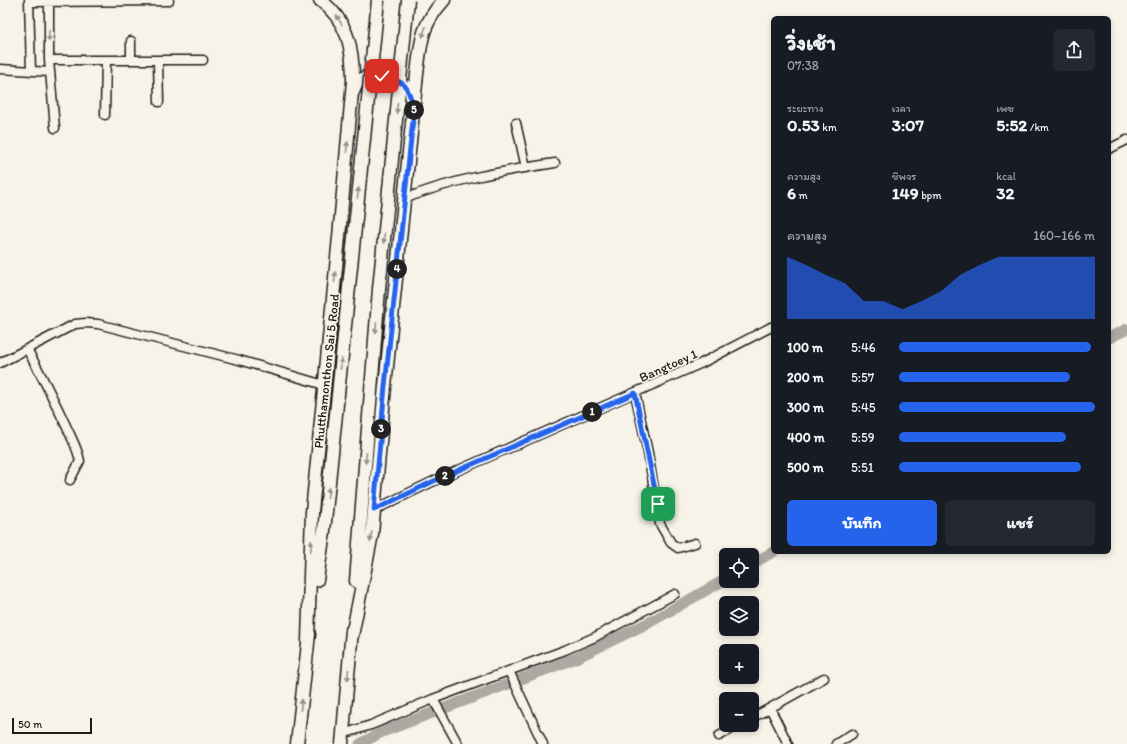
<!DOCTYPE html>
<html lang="th">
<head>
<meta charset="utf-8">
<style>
	body { margin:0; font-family:Itim,"Playpen Sans Thai",sans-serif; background:#242831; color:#f1f3f6; height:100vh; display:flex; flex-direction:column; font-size:15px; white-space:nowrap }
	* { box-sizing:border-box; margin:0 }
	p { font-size:13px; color:#9ea1a6 }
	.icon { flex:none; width:22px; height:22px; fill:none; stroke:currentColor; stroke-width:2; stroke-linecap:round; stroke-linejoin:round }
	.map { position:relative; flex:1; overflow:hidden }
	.drawer { position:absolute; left:771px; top:16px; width:340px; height:538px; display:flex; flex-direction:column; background:#171b24; border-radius:6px; box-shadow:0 2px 6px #0003 }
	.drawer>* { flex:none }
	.controls { position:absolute; left:719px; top:548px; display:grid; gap:8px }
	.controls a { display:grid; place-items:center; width:40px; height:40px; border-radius:6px; background:#171b24; box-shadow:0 2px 6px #0003; font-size:20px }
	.scale { position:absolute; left:12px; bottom:10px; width:80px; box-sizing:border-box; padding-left:4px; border:2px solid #1c1c1c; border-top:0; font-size:11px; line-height:14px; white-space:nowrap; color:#1c1c1c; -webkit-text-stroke:3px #f7f3e8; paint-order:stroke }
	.pin { position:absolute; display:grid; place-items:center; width:34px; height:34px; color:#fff; margin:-17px; border-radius:8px; box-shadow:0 2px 6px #0006 }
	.km { position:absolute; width:20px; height:20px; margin:-10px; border-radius:50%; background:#222; color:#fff; font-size:11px; line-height:20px; text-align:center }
	.round { display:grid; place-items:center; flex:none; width:42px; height:42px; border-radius:6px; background:#242831 }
	.overview { display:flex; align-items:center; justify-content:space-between; height:68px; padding:0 16px }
	h1 { font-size:22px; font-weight:800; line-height:30px }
	.metrics { display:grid; grid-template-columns:repeat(3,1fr); gap:6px; height:68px; padding:4px 16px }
	.metrics div { display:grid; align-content:center }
	.metrics b { font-size:17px; font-weight:800 }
	.metrics small { font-size:11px; font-weight:400 }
	.metrics p { font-size:11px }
	.chart { height:112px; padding:8px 16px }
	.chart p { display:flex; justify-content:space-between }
	.chart svg { width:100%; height:72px; margin-top:4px; fill:#2563eb; opacity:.7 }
	.action { display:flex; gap:8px; margin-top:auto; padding:8px 16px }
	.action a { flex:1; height:46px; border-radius:6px; background:#2563eb; color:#fff; font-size:16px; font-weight:800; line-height:46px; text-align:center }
	.action a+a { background:#242831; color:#f1f3f6 }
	ul { padding:0 16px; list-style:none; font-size:13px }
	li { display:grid; grid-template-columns:64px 48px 1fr; align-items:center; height:30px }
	li i { height:10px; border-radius:5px; background:#2563eb }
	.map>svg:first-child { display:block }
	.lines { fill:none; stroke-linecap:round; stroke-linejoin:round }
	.canal { stroke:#aca9a2; stroke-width:11 }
	.street-casing { stroke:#1c1c1c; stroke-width:11 }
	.secondary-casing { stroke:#1c1c1c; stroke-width:15 }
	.street { stroke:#f7f3e8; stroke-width:8 }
	.secondary { stroke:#f7f3e8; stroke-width:12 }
	.secondary-bridge-casing { stroke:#1c1c1c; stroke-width:15; stroke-linecap:butt }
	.secondary-bridge { stroke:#f7f3e8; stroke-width:12 }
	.oneway { fill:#94928c }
	.route-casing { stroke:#fff; stroke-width:8 }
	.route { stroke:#2563eb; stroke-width:5 }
	.labels { text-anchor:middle; stroke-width:3.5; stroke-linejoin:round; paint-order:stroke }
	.street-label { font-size:13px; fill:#1c1c1c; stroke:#f7f3e8 }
</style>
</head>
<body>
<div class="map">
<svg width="1127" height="744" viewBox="0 0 1127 744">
	<rect width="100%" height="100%" fill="#f7f3e8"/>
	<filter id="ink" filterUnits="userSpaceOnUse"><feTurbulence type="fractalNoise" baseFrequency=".025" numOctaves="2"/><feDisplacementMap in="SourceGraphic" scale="8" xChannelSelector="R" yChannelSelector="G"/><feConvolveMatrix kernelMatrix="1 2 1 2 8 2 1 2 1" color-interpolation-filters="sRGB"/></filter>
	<g filter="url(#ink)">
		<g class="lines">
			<path class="canal" d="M 1109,338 L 1127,329
				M 752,564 L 773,552
				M 360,744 L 382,732 L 576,658 L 652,621 L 726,579"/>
			<defs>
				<path id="street" d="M 29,0 L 31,71
					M 49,0 L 49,60 L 55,128
					M 29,2 L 169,1
					M 49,60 L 203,60
					M 131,60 L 131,41
					M 158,61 L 159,102
					M 0,69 L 50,72
					M 105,115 L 106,60
					M 516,123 L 526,168
					M 1109,149 L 1127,140
					M 404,199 C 453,179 503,171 555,163
					M 27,349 C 42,376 55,402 68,430 C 73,441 78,450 80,461 L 70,480
					M 0,363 L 75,324 L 86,323 L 98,324 L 239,360 L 324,385
					M 635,393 L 648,453 L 660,524 L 671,543 L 678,548 L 695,543
					M 374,510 L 434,481 L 702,363 L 773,326
					M 509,671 L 543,744
					M 433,699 L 458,744
					M 770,708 L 788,744
					M 752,718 L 824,678
					M 343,734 L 371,725 L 433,699 L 565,650 L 595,637 L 675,594
					M 719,736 L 739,725
					M 836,744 L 852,734"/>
				<path id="secondary" d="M 353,92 C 355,87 357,81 362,79 C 372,73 396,75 404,84 C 409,89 411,98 412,105
					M 317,580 L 324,531 L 349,287
					M 356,581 L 379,289
					M 352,636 L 372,534 L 385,386 L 417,74 C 421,42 421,25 444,0
					M 308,641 L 312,512 L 339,237 L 353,81 C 353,48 348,21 320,0
					M 297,744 L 309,634
					M 342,744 L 352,630"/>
			</defs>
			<use href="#street" class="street-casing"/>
			<use href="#secondary" class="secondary-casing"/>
			<use href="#street" class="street"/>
			<use href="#secondary" class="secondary"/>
			<defs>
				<path id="secondary-bridge" d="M 349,287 L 378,0
					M 379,289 L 408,0"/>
			</defs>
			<use href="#secondary-bridge" class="secondary-bridge-casing"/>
			<use href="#secondary-bridge" class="secondary-bridge"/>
		</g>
		<defs><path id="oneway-solid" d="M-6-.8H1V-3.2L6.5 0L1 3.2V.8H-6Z"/></defs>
		<g class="oneway">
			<use href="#oneway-solid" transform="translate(339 20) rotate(-120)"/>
			<use href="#oneway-solid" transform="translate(424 32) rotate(107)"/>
			<use href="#oneway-solid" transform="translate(49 36) rotate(90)"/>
			<use href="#oneway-solid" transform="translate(397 108) rotate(96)"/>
			<use href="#oneway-solid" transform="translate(347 147) rotate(-85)"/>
			<use href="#oneway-solid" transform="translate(358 193) rotate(-84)"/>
			<use href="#oneway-solid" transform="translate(384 238) rotate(96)"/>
			<use href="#oneway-solid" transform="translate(335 277) rotate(-84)"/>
			<use href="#oneway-solid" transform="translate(376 328) rotate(95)"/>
			<use href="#oneway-solid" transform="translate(341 364) rotate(-84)"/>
			<use href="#oneway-solid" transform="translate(366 458) rotate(95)"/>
			<use href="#oneway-solid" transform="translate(328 493) rotate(-84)"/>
			<use href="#oneway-solid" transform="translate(371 537) rotate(99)"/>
			<use href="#oneway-solid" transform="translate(311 546) rotate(-88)"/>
			<use href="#oneway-solid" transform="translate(348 675) rotate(95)"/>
			<use href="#oneway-solid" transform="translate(301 705) rotate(-84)"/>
		</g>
	</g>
	<g class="lines" filter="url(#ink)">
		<defs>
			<path id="route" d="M 382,76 C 407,81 408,87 414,110 L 385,386 L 374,510 L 434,481 L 635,393 L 658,504"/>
		</defs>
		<use href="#route" class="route-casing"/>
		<use href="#route" class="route"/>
	</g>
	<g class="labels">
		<g class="street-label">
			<text transform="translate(668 365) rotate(-24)" y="5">Bangtoey 1</text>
			<text transform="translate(326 371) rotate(-84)" y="5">Phutthamonthon Sai 5 Road</text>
		</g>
	</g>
</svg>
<div class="controls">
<a><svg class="icon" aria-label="locate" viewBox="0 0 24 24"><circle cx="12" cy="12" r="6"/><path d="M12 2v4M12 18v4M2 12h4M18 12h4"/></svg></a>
<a><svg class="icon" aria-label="layers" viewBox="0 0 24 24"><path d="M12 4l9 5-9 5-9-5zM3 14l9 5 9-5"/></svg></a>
<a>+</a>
<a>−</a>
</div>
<div class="scale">50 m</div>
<div class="pin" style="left:658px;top:504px;background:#1e9e55"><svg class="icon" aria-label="arrive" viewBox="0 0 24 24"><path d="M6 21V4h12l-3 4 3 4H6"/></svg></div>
<div class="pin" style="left:382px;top:76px;background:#d93025"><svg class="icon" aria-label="check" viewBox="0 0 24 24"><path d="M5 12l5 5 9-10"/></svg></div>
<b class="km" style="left:592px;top:412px">1</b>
<b class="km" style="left:445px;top:476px">2</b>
<b class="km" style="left:381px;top:429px">3</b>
<b class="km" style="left:397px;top:269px">4</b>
<b class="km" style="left:414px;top:110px">5</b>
<section class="drawer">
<div class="overview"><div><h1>วิ่งเช้า</h1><p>07:38</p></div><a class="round"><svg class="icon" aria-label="share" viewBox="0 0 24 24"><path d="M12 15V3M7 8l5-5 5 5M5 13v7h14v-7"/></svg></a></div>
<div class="metrics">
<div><p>ระยะทาง</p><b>0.53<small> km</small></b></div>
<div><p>เวลา</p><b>3:07</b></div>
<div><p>เพซ</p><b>5:52<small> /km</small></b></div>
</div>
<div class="metrics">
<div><p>ความสูง</p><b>6<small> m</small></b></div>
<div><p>ชีพจร</p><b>149<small> bpm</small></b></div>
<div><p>kcal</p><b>32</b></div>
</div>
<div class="chart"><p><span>ความสูง</span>160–166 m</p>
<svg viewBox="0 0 160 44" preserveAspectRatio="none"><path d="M0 44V6L10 11L20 17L30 22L40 33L50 33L60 38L70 33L80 27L90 17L100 11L110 6L120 6L130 6L140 6L150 6L160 6V44z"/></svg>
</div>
<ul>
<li><b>100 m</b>5:46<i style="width:98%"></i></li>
<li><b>200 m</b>5:57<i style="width:87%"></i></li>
<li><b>300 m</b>5:45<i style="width:100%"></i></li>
<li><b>400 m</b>5:59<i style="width:85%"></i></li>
<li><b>500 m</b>5:51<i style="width:93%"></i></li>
</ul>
<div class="action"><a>บันทึก</a><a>แชร์</a></div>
</section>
</div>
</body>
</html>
